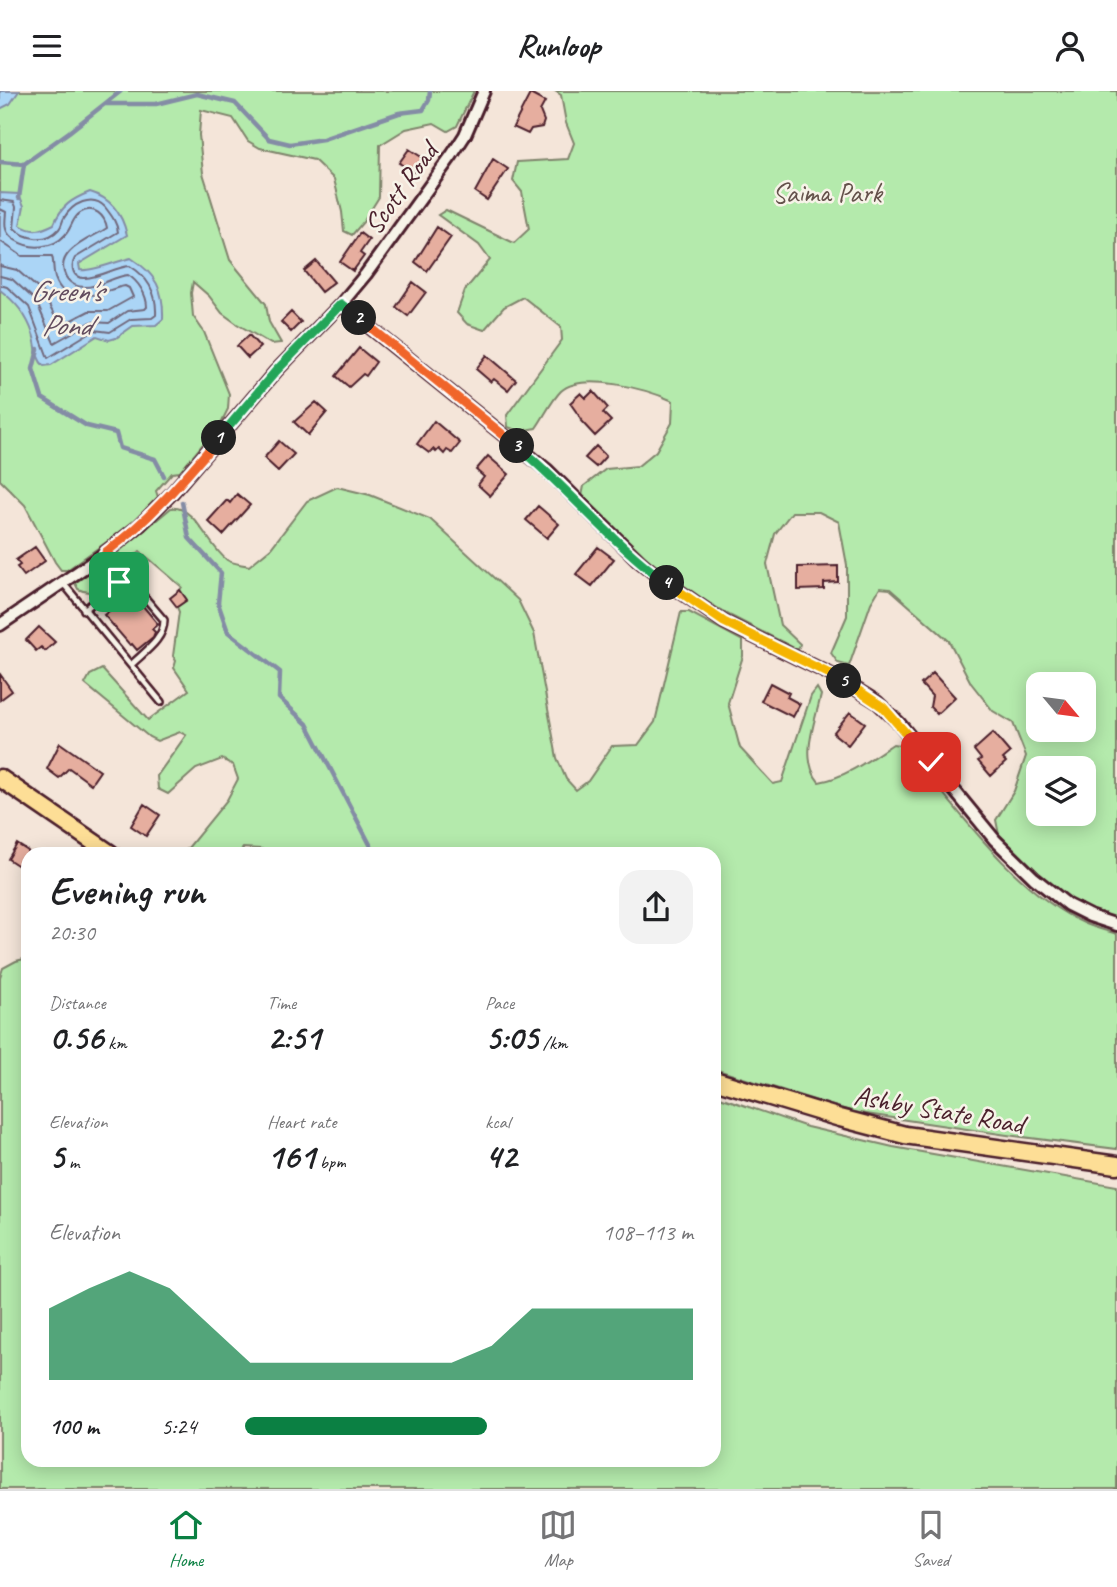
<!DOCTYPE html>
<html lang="en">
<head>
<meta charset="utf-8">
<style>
	body { margin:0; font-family:Caveat,sans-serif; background:#f2f2f2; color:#202124; height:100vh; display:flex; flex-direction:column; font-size:26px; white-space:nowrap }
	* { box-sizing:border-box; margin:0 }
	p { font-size:23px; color:#757577 }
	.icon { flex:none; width:38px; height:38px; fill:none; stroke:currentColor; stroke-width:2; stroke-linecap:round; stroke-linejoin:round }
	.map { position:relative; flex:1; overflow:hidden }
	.drawer { position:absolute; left:21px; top:756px; width:700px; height:620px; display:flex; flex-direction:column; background:#fff; border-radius:21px; box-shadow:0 4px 18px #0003 }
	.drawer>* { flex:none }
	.needle { width:46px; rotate:119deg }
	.controls { position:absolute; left:1026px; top:581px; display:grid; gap:14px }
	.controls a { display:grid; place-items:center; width:70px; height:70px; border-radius:14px; background:#fff; box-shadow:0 4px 18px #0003; font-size:35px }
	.pin { position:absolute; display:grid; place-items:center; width:60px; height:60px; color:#fff; margin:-30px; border-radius:14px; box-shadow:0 4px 10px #0006 }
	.km { position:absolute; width:35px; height:35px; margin:-18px; border-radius:50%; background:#222; color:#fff; font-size:19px; line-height:35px; text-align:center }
	.round { display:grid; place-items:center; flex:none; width:74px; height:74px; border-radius:21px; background:#f2f2f2 }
	.headline { display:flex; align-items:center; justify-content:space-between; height:119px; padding:0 28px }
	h1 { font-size:38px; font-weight:800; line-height:52px }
	.figures { display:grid; grid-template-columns:repeat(3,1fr); gap:10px; height:119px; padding:7px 28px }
	.figures div { display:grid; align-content:center }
	.figures b { font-size:35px; font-weight:800 }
	.figures small { font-size:19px; font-weight:400 }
	.figures p { font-size:19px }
	.chart { height:196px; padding:14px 28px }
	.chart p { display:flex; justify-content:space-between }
	.chart svg { width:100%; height:126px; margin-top:7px; fill:#0b8043; opacity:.7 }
	ul { padding:0 28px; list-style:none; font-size:23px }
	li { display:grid; grid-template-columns:112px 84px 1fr; align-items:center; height:52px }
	li i { height:18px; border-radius:9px; background:#0b8043 }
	header { display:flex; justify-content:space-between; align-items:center; height:91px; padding:0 28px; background:#fff; font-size:32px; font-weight:800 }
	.tab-bar { display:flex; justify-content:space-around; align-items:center; height:98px; border-top:2px solid #e0e0e0; background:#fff; font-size:19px; color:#757577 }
	.tab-bar a { display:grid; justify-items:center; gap:4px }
	.tab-bar .active { color:#0b8043 }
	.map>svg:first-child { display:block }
	.green { fill:#b4eaac; stroke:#7f846c; stroke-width:2; fill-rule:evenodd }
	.water { fill:#abd5f6; stroke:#848ca5; stroke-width:2 }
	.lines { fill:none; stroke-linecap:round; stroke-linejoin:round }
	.shore { stroke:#71687c; stroke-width:2 }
	.stream { stroke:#848ca5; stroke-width:4.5 }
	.building { fill:#e6ae9f; stroke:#4a1f2b; stroke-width:2 }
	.lane-casing { stroke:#4a1f2b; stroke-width:10 }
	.street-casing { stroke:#4a1f2b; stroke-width:16 }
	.primary-casing { stroke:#4a1f2b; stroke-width:21 }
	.lane { stroke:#f7f3e8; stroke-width:5 }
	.street { stroke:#f7f3e8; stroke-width:10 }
	.primary { stroke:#fdde96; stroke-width:16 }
	.split-1-casing { stroke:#fff; stroke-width:14 }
	.split-2-casing { stroke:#fff; stroke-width:14 }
	.split-3-casing { stroke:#fff; stroke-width:14 }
	.split-4-casing { stroke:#fff; stroke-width:14 }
	.split-5-casing { stroke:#fff; stroke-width:14 }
	.split-6-casing { stroke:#fff; stroke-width:14 }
	.split-1 { stroke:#f0652b; stroke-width:9 }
	.split-2 { stroke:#22a559; stroke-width:9 }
	.split-3 { stroke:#f0652b; stroke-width:9 }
	.split-4 { stroke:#22a559; stroke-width:9 }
	.split-5 { stroke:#f5b400; stroke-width:9 }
	.split-6 { stroke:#f5b400; stroke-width:9 }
	.labels { text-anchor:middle; stroke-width:5; stroke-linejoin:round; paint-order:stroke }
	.street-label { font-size:28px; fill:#4a1f2b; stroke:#f7f3e8 }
	.park-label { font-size:28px; fill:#64524b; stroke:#f7f3e8 }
	.water-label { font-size:30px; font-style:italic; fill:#624c5e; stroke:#f7f3e8 }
</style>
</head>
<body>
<header><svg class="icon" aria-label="menu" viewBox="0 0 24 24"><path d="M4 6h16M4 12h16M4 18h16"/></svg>Runloop<svg class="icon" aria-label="person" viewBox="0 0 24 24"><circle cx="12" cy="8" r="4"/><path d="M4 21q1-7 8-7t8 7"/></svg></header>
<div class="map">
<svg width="1117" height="1398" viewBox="0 0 1117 1398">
	<rect width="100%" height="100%" fill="#f4e5d9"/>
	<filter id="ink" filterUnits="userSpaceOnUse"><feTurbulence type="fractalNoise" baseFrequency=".0143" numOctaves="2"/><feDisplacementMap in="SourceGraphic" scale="14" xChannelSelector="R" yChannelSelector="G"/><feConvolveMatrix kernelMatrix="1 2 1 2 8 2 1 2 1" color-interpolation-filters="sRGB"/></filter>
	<g filter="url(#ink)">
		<path class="green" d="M 0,0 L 474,0 L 457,35 L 448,40 L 434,32 L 406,38 L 380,54 L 379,106 L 364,130 L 352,144 L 344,140 L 342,121 L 334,88 L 314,69 L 260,57 L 248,50 L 233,27 L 201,19 L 199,44 L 203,82 L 230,169 L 266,213 L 269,231 L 281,252 L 271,253 L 237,233 L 222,222 L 209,205 L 193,191 L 191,202 L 193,225 L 204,241 L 229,303 L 228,318 L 222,330 L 180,381 L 172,382 L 156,400 L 158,406 L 129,435 L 67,479 L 61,479 L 55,471 L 25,414 L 0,389 Z
			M 555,0 L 1117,0 L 1117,828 L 1091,821 L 1064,807 L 999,744 L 996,729 L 1014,700 L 1026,665 L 1013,632 L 993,620 L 971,592 L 949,550 L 890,498 L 880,497 L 871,512 L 849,575 L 838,572 L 831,562 L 847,525 L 847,474 L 839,431 L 819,421 L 792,421 L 775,443 L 767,473 L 780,534 L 800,553 L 798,559 L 731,525 L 670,489 L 582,405 L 584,395 L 606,378 L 638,375 L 656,360 L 672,332 L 673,310 C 649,299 583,280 561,300 C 551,310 544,326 536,337 L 519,340 L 508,336 L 507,324 L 562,249 L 561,236 L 523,206 L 504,216 L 484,239 L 467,233 L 457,222 L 465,199 L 490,169 L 479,154 L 438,124 L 446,119 L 514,152 L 529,138 L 522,101 L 513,90 L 517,71 L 568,68 L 574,52 L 566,32 L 561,4 ZM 1038,593 L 1083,593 L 1083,639 L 1038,639 ZM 1038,677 L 1083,677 L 1083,723 L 1038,723 Z
			M 337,396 L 370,404 L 430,428 L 518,509 L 534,542 L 557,667 L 566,688 L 576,699 L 588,690 L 612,655 L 638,654 L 655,631 L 681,521 L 689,521 L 743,550 L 743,565 L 728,612 L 740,657 L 773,693 L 782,691 L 811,605 L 817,597 L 821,604 C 815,632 799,667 819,691 C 845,687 872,667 893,653 L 905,655 C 953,713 1016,803 1086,833 C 1096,837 1107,840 1117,843 L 1117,1058 L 1007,1044 L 853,1021 L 714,978 L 714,763 L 273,763 L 261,758 L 243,757 L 238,763 L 183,763 L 227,709 L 238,688 L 233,674 L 222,668 L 196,678 L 168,703 L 158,698 L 157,685 L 186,644 L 180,641 L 157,650 L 149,646 L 85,593 L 90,584 L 102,578 L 148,629 L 189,599 L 174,577 L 176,570 L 173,565 L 179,521 L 177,516 L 187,509 L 180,499 L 182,496 L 140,460 L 128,470 L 122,469 L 116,463 L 171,417 C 195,414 208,455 227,469 C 233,473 242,473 249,475 L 271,457 L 307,410 Z
			M 105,471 C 130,488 98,509 78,498 L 75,492 Z
			M 28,867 L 28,1368 L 714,1368 L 714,1004 L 807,1036 L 893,1056 L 1117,1095 L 1117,1398 L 0,1398 L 0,886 L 3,877 L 16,870 Z"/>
		<path class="water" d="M 0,0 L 19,0 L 10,13 L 0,18 Z
			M 90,101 C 111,107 122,122 127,144 L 79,173 L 80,179 C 91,181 117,170 131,167 C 156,183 164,199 163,228 L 156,234 L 133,235 L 116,247 L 109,249 L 97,245 L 51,274 L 44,275 C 35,267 37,254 33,243 C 27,224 16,211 0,199 L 0,102 L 19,103 L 24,115 L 20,134 C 33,142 40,140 54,133 C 61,115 72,108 90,101 Z"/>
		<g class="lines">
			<path class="shore" d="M 0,109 L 14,111 L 16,116 L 14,137 C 26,149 47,152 59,138 C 62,135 62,130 64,127 C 72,113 92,102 105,116 C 111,124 117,131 118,141 L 75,167 C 70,176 73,188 85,187 C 101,186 115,176 130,175 C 148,186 157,203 156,224 L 152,227 L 131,228 L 110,241 L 94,239 L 48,267 L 29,216 L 7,196 L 0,194
				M 0,118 L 6,121 C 5,133 3,141 15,149 C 30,159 53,158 65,144 C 72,137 72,127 80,122 C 94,113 105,125 107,137 C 91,148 52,160 66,186 C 70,193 78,196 85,196 C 100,196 114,185 128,184 C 138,190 147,204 147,216 L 145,218 L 127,220 L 109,232 L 91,231 L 54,252 L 36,210 L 12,188 L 0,185
				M 0,150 L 22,165 L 52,165 C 54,172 53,180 55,187 C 67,221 102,199 125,195 L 129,197 L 133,206 L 108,220 L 89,220 L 60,235 L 42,201 L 17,179 L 0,175"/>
			<path class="stream" d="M 106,13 L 156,13 L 197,3 L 235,12 L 269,48 L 290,53 L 323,48 L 399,22 L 423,19 L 429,9 L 430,0
				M 0,71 L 24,73 L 69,41 L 121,0
				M 19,107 L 24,73
				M 38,258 L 33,278 L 42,307 L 87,335 L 116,342 L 120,357 L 155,368 L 164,385
				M 182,411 L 189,447 L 221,482 L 218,512 L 228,541 L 280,581 L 279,607 L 307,633 L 375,763"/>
		</g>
		<path class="building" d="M 530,3 L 545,11 L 540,20 L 544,30 L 542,36 L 531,38 L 528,43 L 513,36 Z
			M 409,58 L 423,67 L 414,81 L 399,72 Z
			M 493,68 L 508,78 L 487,109 L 475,101 Z
			M 437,136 L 451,146 L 427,180 L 415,171 Z
			M 360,142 L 369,149 L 360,162 L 364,165 L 353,180 L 340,171 Z
			M 316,170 L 334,191 L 321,201 L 304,180 Z
			M 413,191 L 426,201 L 408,225 L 396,216 Z
			M 291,221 L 301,231 L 291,241 L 281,231 Z
			M 249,244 L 260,256 L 248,267 L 237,255 Z
			M 359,257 L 376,271 L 366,285 L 363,283 L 349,296 L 336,285 Z
			M 487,264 L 516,289 L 508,299 L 494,288 L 491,291 L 476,278 Z
			M 593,300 L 608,317 L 603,322 L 611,330 L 595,345 L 581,330 L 582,329 L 570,312 L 581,302 L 586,307 Z
			M 316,311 L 327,321 L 308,344 L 294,331 Z
			M 434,330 L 460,352 L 452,362 L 447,359 L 444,363 L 439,358 L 436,361 L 433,358 L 429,362 L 417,353 Z
			M 279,350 L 294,363 L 278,380 L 264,367 Z
			M 596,355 L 606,365 L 596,376 L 585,367 Z
			M 488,365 L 509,383 L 490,405 L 478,394 L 484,386 L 476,379 Z
			M 237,403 L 250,414 L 223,444 L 208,430 L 227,409 L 230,412 Z
			M 538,415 L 559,433 L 547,447 L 526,429 Z
			M 35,456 L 45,470 L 24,485 L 17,476 L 20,474 L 16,469 Z
			M 598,456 L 614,468 L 592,495 L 576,483 Z
			M 838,475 L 838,491 L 824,492 L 824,498 L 798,499 L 798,476 Z
			M 180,499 L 187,509 L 177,516 L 170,507 Z
			M 132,502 L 158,533 L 152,538 L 155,541 L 153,546 L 137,559 L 132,553 L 130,554 L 104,524 Z
			M 39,536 L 55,551 L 45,560 L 41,556 L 36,560 L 26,549 Z
			M 933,582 L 955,606 L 937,623 L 930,616 L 932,605 L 921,593 Z
			M 0,583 L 12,600 L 0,609 Z
			M 770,592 L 789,602 L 787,606 L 800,613 L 793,626 L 761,610 Z
			M 850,621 L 865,632 L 848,654 L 833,642 Z
			M 993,642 L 1010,662 L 1003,668 L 1006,671 L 991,685 L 978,670 L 981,668 L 974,659 Z
			M 60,652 L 100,680 L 91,693 L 69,677 L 59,687 L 47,678 Z
			M 144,713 L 160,724 L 146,745 L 131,735 Z
			M 17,753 L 28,760 L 28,781 L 8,768 Z"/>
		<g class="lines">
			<defs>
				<path id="lane" d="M 106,461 L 164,529 C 164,549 144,561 131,574
					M 63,492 L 161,611
					M 84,519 L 127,484"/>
				<path id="street" d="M 341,213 L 547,379 L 639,470 L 659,486 L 724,531 L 840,588 L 877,611 L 899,632 L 995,749 L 1034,787 L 1068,814 L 1090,825 L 1117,834
					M 0,534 L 97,468 L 140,434 L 172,402 L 276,280 L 341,213 L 366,183 L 452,64 L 465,44 L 484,0"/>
				<path id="primary" d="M 0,687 L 111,763
					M 714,989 L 840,1027 L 905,1044 L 1117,1074"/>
			</defs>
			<use href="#lane" class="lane-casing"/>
			<use href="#street" class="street-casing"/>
			<use href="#primary" class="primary-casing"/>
			<use href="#lane" class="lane"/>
			<use href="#street" class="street"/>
			<use href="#primary" class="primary"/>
		</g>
	</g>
	<g class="lines" filter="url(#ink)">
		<defs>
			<path id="split-1" d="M 119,491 L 127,484 L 106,461 C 150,429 184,388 219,347"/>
			<path id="split-2" d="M 219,347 L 276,280 L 341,213 L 359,227"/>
			<path id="split-3" d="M 359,227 L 517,355"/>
			<path id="split-4" d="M 517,355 C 569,398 612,452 667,492"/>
			<path id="split-5" d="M 667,492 L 724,531 L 844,590"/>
			<path id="split-6" d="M 844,590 L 883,616 L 931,671"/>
		</defs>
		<use href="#split-1" class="split-1-casing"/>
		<use href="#split-2" class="split-2-casing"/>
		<use href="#split-3" class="split-3-casing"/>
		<use href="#split-4" class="split-4-casing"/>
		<use href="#split-5" class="split-5-casing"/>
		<use href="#split-6" class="split-6-casing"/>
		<use href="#split-1" class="split-1"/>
		<use href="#split-2" class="split-2"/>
		<use href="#split-3" class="split-3"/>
		<use href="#split-4" class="split-4"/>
		<use href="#split-5" class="split-5"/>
		<use href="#split-6" class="split-6"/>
	</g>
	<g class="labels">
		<g class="street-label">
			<text transform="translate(400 97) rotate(-54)" y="10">Scott Road</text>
			<text transform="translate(939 1018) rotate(10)" y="10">Ashby State Road</text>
		</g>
		<g class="park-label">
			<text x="827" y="111">Saima Park</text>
		</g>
		<g class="water-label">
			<text x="66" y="210">Green's<tspan x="66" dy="34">Pond</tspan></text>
		</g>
	</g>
</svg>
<div class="controls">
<a><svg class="needle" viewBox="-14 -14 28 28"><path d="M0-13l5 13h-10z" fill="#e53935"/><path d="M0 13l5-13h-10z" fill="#757577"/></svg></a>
<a><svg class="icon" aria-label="layers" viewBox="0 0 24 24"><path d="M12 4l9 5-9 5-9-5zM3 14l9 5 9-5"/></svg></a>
</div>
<div class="pin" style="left:119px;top:491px;background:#1e9e55"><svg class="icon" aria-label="arrive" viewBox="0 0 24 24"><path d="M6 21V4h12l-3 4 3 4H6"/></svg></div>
<div class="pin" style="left:931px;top:671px;background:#d93025"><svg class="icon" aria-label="check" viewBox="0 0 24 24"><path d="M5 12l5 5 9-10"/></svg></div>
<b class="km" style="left:219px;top:347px">1</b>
<b class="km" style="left:359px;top:227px">2</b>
<b class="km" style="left:517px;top:355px">3</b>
<b class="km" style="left:667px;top:492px">4</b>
<b class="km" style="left:844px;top:590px">5</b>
<section class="drawer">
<div class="headline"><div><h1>Evening run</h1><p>20:30</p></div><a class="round"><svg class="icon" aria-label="share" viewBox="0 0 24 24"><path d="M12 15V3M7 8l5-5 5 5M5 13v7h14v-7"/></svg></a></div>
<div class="figures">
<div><p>Distance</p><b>0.56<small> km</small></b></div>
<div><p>Time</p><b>2:51</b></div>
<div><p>Pace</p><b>5:05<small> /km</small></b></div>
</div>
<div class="figures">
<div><p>Elevation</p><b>5<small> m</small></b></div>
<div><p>Heart rate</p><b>161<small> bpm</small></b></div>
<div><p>kcal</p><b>42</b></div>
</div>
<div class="chart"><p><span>Elevation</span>108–113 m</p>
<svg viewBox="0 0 160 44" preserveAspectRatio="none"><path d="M0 44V19L10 12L20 6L30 12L40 25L50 38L60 38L70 38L80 38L90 38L100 38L110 32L120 19L130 19L140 19L150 19L160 19V44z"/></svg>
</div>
<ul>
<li><b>100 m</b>5:24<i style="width:54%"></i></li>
</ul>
</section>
</div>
<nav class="tab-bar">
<a class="active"><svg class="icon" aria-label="home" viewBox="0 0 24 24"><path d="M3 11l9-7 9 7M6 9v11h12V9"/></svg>Home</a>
<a><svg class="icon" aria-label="map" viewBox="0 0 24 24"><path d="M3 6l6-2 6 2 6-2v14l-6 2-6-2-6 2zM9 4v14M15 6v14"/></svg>Map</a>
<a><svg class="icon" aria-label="saved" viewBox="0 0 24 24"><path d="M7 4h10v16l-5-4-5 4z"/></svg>Saved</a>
</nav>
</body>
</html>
